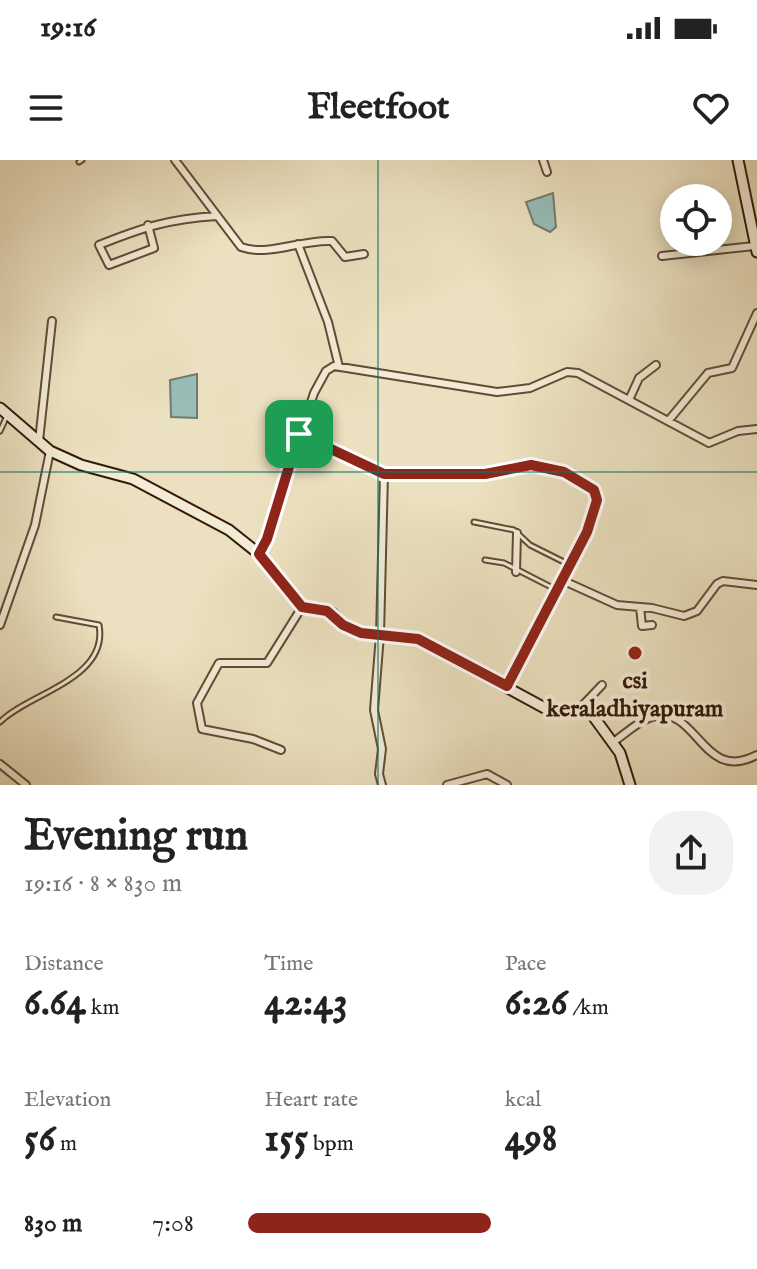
<!DOCTYPE html>
<html lang="en">
<head>
<meta charset="utf-8">
<style>
	body { margin:0; font-family:"IM FELL English",serif; background:#f2f2f2; color:#222; height:100vh; display:flex; flex-direction:column; font-size:30px; white-space:nowrap }
	* { box-sizing:border-box; margin:0 }
	p { font-size:26px; color:#767676 }
	.icon { flex:none; width:44px; height:44px; fill:none; stroke:currentColor; stroke-width:2; stroke-linecap:round; stroke-linejoin:round }
	.map { position:relative; height:625px; overflow:hidden }
	.details { display:flex; flex-direction:column; background:#fff; flex:1 }
	.details>* { flex:none }
	.controls { position:absolute; left:660px; top:24px; display:grid; gap:16px }
	.controls a { display:grid; place-items:center; width:72px; height:72px; border-radius:50%; background:#fff; box-shadow:0 4px 20px #0003; font-size:40px }
	.pin { position:absolute; display:grid; place-items:center; width:68px; height:68px; color:#fff; margin:-34px; border-radius:16px; box-shadow:0 4px 12px #0006 }
	.round { display:grid; place-items:center; flex:none; width:84px; height:84px; border-radius:32px; background:#f2f2f2 }
	.summary { display:flex; align-items:center; justify-content:space-between; height:136px; padding:0 24px }
	h1 { font-size:44px; font-weight:800; line-height:60px }
	.metrics { display:grid; grid-template-columns:repeat(3,1fr); gap:12px; height:136px; padding:8px 24px }
	.metrics div { display:grid; align-content:center }
	.metrics b { font-size:40px; font-weight:800 }
	.metrics small { font-size:22px; font-weight:400 }
	.metrics p { font-size:22px }
	ul { padding:0 24px; list-style:none; font-size:26px }
	li { display:grid; grid-template-columns:128px 96px 1fr; align-items:center; height:60px }
	li i { height:20px; border-radius:10px; background:#8f2418 }
	.status { display:flex; justify-content:space-between; align-items:center; height:56px; padding:0 40px; background:#fff; direction:ltr }
	.status svg { height:22px; fill:currentColor }
	header { display:flex; justify-content:space-between; align-items:center; height:104px; padding:0 24px; background:#fff; font-size:36px; font-weight:800 }
	.map>svg:first-child { display:block }
	.water { fill:#99bcb7; stroke:#707b71; stroke-width:2 }
	.lines { fill:none; stroke-linecap:round; stroke-linejoin:round }
	.lane-casing { stroke:#614c35; stroke-width:7 }
	.street-casing { stroke:#614c35; stroke-width:10 }
	.secondary-casing { stroke:#331a07; stroke-width:13 }
	.lane { stroke:#f2ebd5; stroke-width:3 }
	.street { stroke:#f2ebd5; stroke-width:6 }
	.secondary { stroke:#f2ebd5; stroke-width:9 }
	.route-casing { stroke:#fff; stroke-width:16 }
	.route { stroke:#8f2418; stroke-width:10 }
	.grid { fill:none; stroke:#0f766e; stroke-width:2; stroke-opacity:0.55 }
	.poi-dot { fill:#8f2418; stroke:#f2ebd5; stroke-width:3 }
	.labels { text-anchor:middle; stroke-width:8; stroke-linejoin:round; paint-order:stroke }
	.poi-label { font-size:24px; font-weight:bold; fill:#331a07; stroke:#f2ebd5 }
</style>
</head>
<body>
<div class="status"><b>19:16</b><svg viewBox="0 0 49 12"><path d="M0 12V9h3v3zM5 12V6h3v6zM10 12V3h3v9zM15 12V0h3v12zM26 1h20v11H26zM47 4h2v5h-2z"/></svg></div>
<header><svg class="icon" aria-label="menu" viewBox="0 0 24 24"><path d="M4 6h16M4 12h16M4 18h16"/></svg>Fleetfoot<svg class="icon" aria-label="heart" viewBox="0 0 24 24"><path d="M12 20l-8-8c-3-5 5-10 8-4 3-6 11-1 8 4z"/></svg></header>
<div class="map">
<svg width="757" height="625" viewBox="0 0 757 625">
	<rect width="100%" height="100%" fill="#ebe0bf"/>
	<filter id="stains"><feTurbulence type="fractalNoise" baseFrequency=".0025" numOctaves="4"/><feColorMatrix values="0 0 0 0 .2 0 0 0 0 .09 0 0 0 0 .02 0 0 0 .5 -.17"/></filter>
	<radialGradient id="worn" r=".72"><stop offset=".6" stop-color="#630" stop-opacity="0"/><stop offset="1" stop-color="#630" stop-opacity=".3"/></radialGradient>
	<path class="water" d="M 553,33 L 556,67 L 550,72 L 534,64 L 526,42 Z
		M 197,214 L 197,258 L 171,257 L 170,220 Z"/>
	<g class="lines">
		<defs>
			<path id="lane" d="M 79,2 L 82,0
				M 0,271 L 6,258
				M 474,362 L 514,370 L 530,385 L 568,404
				M 485,400 L 504,403 L 555,429
				M 0,562 C 29,533 109,519 99,465 L 56,457"/>
			<path id="street" d="M 175,0 L 241,87 C 270,97 301,79 332,81 L 345,97 L 364,94
				M 543,0 L 547,12
				M 148,65 L 154,88 L 109,105 L 99,85 C 144,67 169,59 217,56
				M 298,84 L 328,162 L 339,207
				M 662,96 L 754,86
				M 629,240 L 639,218 L 656,205
				M 669,260 L 708,213 L 732,208 L 757,153
				M 299,274 L 384,314 L 485,314 L 531,305 L 564,312 L 594,330 L 597,340 L 587,372 L 507,526
				M 39,281 L 52,161
				M 259,394 L 267,379 L 314,233 L 326,211 L 334,206 L 497,232 L 530,228 L 567,212 L 578,213 L 709,283 L 738,271 L 757,269
				M 516,412 L 517,373
				M 564,421 L 617,445 L 652,448 L 684,456 L 697,451 L 717,424 L 723,421 L 757,425
				M 640,447 L 642,466 L 652,465
				M 0,465 L 35,365 L 50,291
				M 581,547 L 602,525
				M 613,582 C 624,575 636,563 649,558 C 698,540 700,625 757,595
				M 281,590 L 253,579 L 202,569 L 197,543 L 219,503 L 267,503 L 302,447
				M 0,604 L 26,625
				M 382,625 L 379,614 L 382,589 L 374,550 L 380,475 L 384,314
				M 447,625 L 487,614 L 507,625"/>
			<path id="secondary" d="M 738,0 L 757,92
				M 0,248 L 50,291 L 81,305 L 133,319 L 229,370 L 259,394 L 302,447 L 332,453 L 343,465 L 361,473 L 418,479 L 552,552 L 588,549 L 620,593 L 630,625"/>
		</defs>
		<use href="#lane" class="lane-casing"/>
		<use href="#street" class="street-casing"/>
		<use href="#secondary" class="secondary-casing"/>
		<use href="#lane" class="lane"/>
		<use href="#street" class="street"/>
		<use href="#secondary" class="secondary"/>
	</g>
	<g class="lines">
		<defs>
			<path id="route" d="M 299,274 L 384,314 L 485,314 L 531,305 L 564,312 L 594,330 L 597,340 L 587,372 L 507,526 L 418,479 L 361,473 L 343,465 L 327,451 L 302,447 L 259,394 L 267,379 Z"/>
		</defs>
		<use href="#route" class="route-casing"/>
		<use href="#route" class="route"/>
	</g>
	<path class="grid" d="M 378,0 L 378,625M 0,312 L 757,312"/>
	<circle class="poi-dot" cx="635" cy="493" r="8"/>
	<g class="labels">
		<g class="poi-label">
			<text x="635" y="528">csi<tspan x="635" dy="28">keraladhiyapuram</tspan></text>
		</g>
	</g>
	<rect width="100%" height="100%" filter="url(#stains)"/>
	<rect width="100%" height="100%" fill="url(#worn)"/>
</svg>
<div class="controls">
<a><svg class="icon" aria-label="locate" viewBox="0 0 24 24"><circle cx="12" cy="12" r="6"/><path d="M12 2v4M12 18v4M2 12h4M18 12h4"/></svg></a>
</div>
<div class="pin" style="left:299px;top:274px;background:#1e9e55"><svg class="icon" aria-label="arrive" viewBox="0 0 24 24"><path d="M6 21V4h12l-3 4 3 4H6"/></svg></div>
</div>
<section class="details">
<div class="summary"><div><h1>Evening run</h1><p>19:16 · 8 × 830 m</p></div><a class="round"><svg class="icon" aria-label="share" viewBox="0 0 24 24"><path d="M12 15V3M7 8l5-5 5 5M5 13v7h14v-7"/></svg></a></div>
<div class="metrics">
<div><p>Distance</p><b>6.64<small> km</small></b></div>
<div><p>Time</p><b>42:43</b></div>
<div><p>Pace</p><b>6:26<small> /km</small></b></div>
</div>
<div class="metrics">
<div><p>Elevation</p><b>56<small> m</small></b></div>
<div><p>Heart rate</p><b>155<small> bpm</small></b></div>
<div><p>kcal</p><b>498</b></div>
</div>
<ul>
<li><b>830 m</b>7:08<i style="width:50%"></i></li>
</ul>
</section>
</body>
</html>
